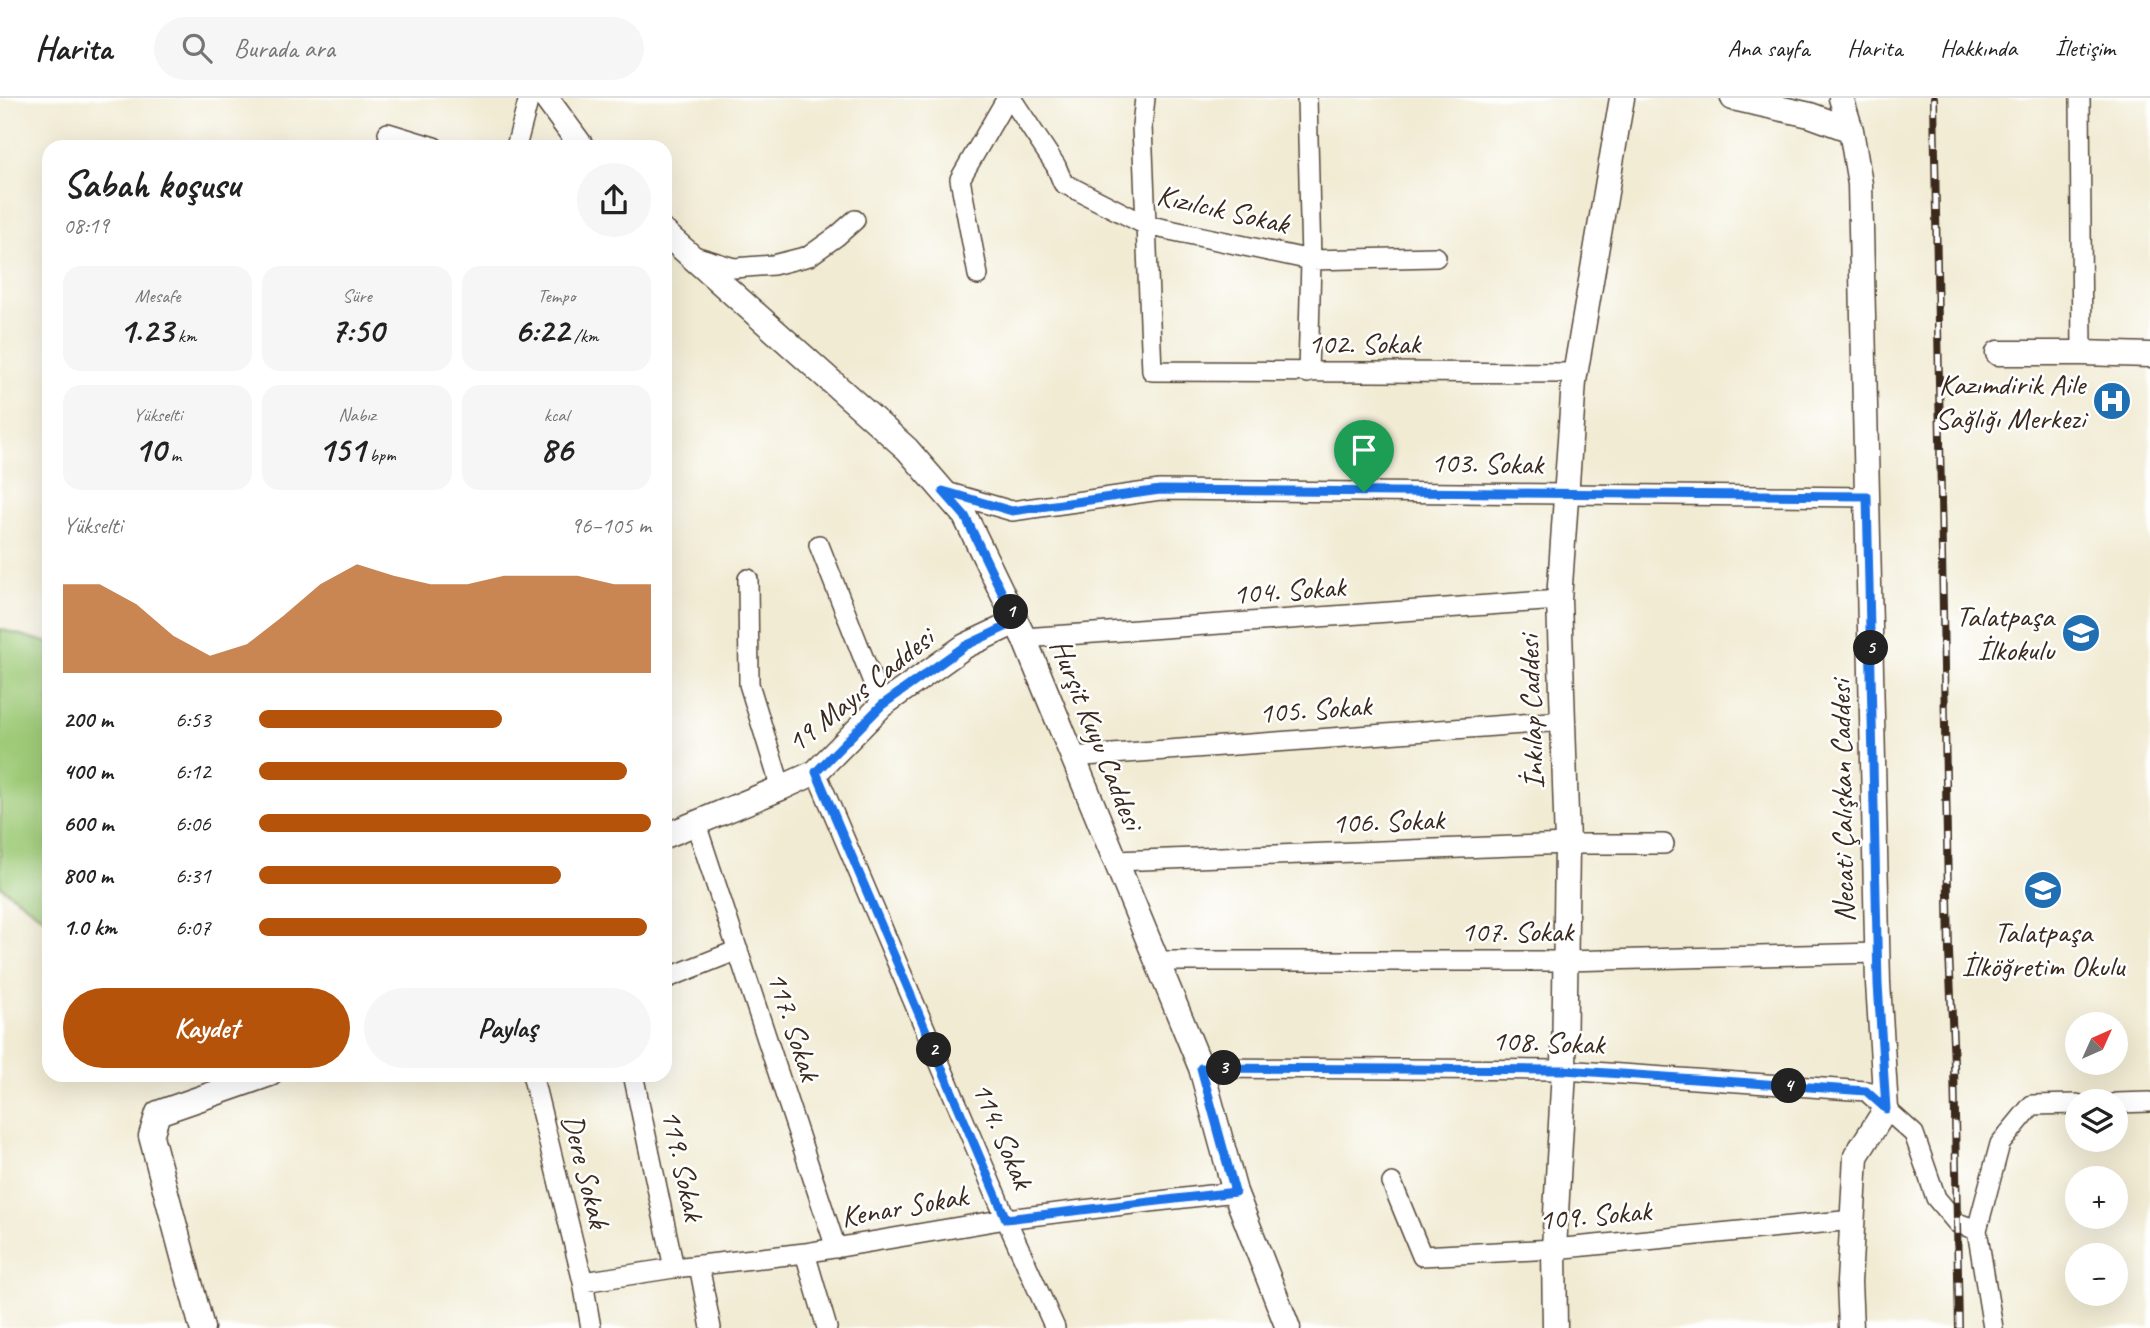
<!DOCTYPE html>
<html lang="tr">
<head>
<meta charset="utf-8">
<style>
	body { margin:0; font-family:Caveat,sans-serif; background:#f6f6f6; color:#222; height:100vh; display:flex; flex-direction:column; font-size:26px; white-space:nowrap }
	* { box-sizing:border-box; margin:0 }
	p { font-size:23px; color:#767676 }
	.icon { flex:none; width:38px; height:38px; fill:none; stroke:currentColor; stroke-width:2; stroke-linecap:round; stroke-linejoin:round }
	.map { position:relative; flex:1; overflow:hidden }
	.drawer { position:absolute; left:42px; top:42px; width:630px; height:942px; display:flex; flex-direction:column; background:#fff; border-radius:21px; box-shadow:0 7px 28px #0002 }
	.drawer>* { flex:none }
	.needle { width:46px; rotate:45deg }
	.fabs { position:absolute; left:2065px; top:914px; display:grid; gap:14px }
	.fabs a { display:grid; place-items:center; width:63px; height:63px; border-radius:50%; background:#fff; box-shadow:0 7px 28px #0002; font-size:35px }
	.pin { position:absolute; display:grid; place-items:center; width:60px; height:60px; color:#fff; margin:-72px -30px; border-radius:50% 50% 50% 0; rotate:-45deg; box-shadow:0 0 7px #0007 }
	.pin .icon { rotate:45deg }
	.km { position:absolute; width:35px; height:35px; margin:-18px; border-radius:50%; background:#222; color:#fff; font-size:19px; line-height:35px; text-align:center }
	.round { display:grid; place-items:center; flex:none; width:74px; height:74px; border-radius:37px; background:#f6f6f6 }
	.head { display:flex; align-items:center; justify-content:space-between; height:119px; padding:0 21px }
	h1 { font-size:38px; font-weight:700; line-height:52px }
	.stats { display:grid; grid-template-columns:repeat(3,1fr); gap:10px; height:119px; padding:7px 21px }
	.stats div { display:grid; align-content:center; border-radius:18px; background:#f6f6f6; text-align:center }
	.stats b { font-size:35px; font-weight:700 }
	.stats small { font-size:19px; font-weight:400 }
	.stats p { font-size:19px }
	.chart { height:196px; padding:14px 21px }
	.chart p { display:flex; justify-content:space-between }
	.chart svg { width:100%; height:126px; margin-top:7px; fill:#b45309; opacity:.7 }
	.primary-button { display:flex; gap:14px; margin-top:auto; padding:14px 21px }
	.primary-button a { flex:1; height:80px; border-radius:42px; background:#b45309; color:#fff; font-size:28px; font-weight:700; line-height:80px; text-align:center }
	.primary-button a+a { background:#f6f6f6; color:#222 }
	ul { padding:0 21px; list-style:none; font-size:23px }
	li { display:grid; grid-template-columns:112px 84px 1fr; align-items:center; height:52px }
	li i { height:18px; border-radius:9px; background:#b45309 }
	header { display:flex; align-items:center; gap:42px; box-sizing:border-box; height:98px; padding:0 35px; background:#fff; border-bottom:2px solid #e0e0e0 }
	header strong { font-size:33px }
	nav { display:flex; gap:38px; margin-inline-start:auto; font-size:24px }
	.search { width:490px; height:63px; background:#f6f6f6; display:flex; align-items:center; gap:18px; box-sizing:border-box; padding:0 24px; border-radius:38px; color:#767676; font-size:26px }
	.map>svg:first-child { display:block }
	.green { fill:#9fcb78; stroke:#6d7a4b; stroke-width:2 }
	.lines { fill:none; stroke-linecap:round; stroke-linejoin:round }
	.minor-casing { stroke:#564739; stroke-width:22 }
	.tertiary-casing { stroke:#564739; stroke-width:27 }
	.minor { stroke:#fff; stroke-width:19 }
	.tertiary { stroke:#fff; stroke-width:24 }
	.rail-casing { stroke:#3b2a1e; stroke-width:8 }
	.rail { stroke:#fff; stroke-width:5; stroke-dasharray:16; stroke-linecap:butt }
	.route-casing { stroke:#fff; stroke-width:14 }
	.route { stroke:#1a73e8; stroke-width:9 }
	.labels { text-anchor:middle; stroke-width:5; stroke-linejoin:round; paint-order:stroke }
	.street-label { font-size:30px; fill:#3b2a1e; stroke:#fff }
	.poi-label { font-size:30px; fill:#3b2a1e; stroke:#fff; text-anchor:end }
</style>
</head>
<body>
<header>
<strong>Harita</strong>
<div class="search"><svg class="icon" aria-label="search" viewBox="0 0 24 24"><circle cx="10" cy="10" r="6"/><path d="M15 15l6 6"/></svg>Burada ara</div>
<nav><a>Ana sayfa</a><a>Harita</a><a>Hakkında</a><a>İletişim</a></nav>
</header>
<div class="map">
<svg width="2150" height="1230" viewBox="0 0 2150 1230">
	<rect width="100%" height="100%" fill="#fff"/>
	<filter id="ink" filterUnits="userSpaceOnUse"><feTurbulence type="fractalNoise" baseFrequency=".0143" numOctaves="2"/><feDisplacementMap in="SourceGraphic" scale="14" xChannelSelector="R" yChannelSelector="G"/><feConvolveMatrix kernelMatrix="1 2 1 2 8 2 1 2 1" color-interpolation-filters="sRGB"/></filter>
	<filter id="wash" filterUnits="userSpaceOnUse"><feTurbulence type="fractalNoise" baseFrequency=".00686" numOctaves="4" result="noise"/><feDisplacementMap in="SourceGraphic" scale="28" xChannelSelector="R" yChannelSelector="G"/><feGaussianBlur stdDeviation="1.57" result="paint"/><feColorMatrix in="noise" values="0 0 0 0 0 0 0 0 0 0 0 0 0 0 0 0 0 1.4 0 .05"/><feComposite in="paint" operator="in"/></filter>
	<g filter="url(#wash)">
		<rect width="100%" height="100%" fill="#f1ebd3"/>
		<path class="green" d="M 0,531 L 49,545 L 49,824 L 0,788 Z"/>
	</g>
	<g filter="url(#ink)">
		<g class="lines">
			<defs>
				<path id="minor" d="M 1011,0 L 1056,68 L 1063,85 L 1146,127 L 1311,162 L 1436,159
					M 1145,0 L 1142,28 L 1152,273 L 1575,275
					M 1307,0 L 1311,162 L 1308,275
					M 2080,0 L 2082,255
					M 388,35 L 434,49
					M 516,49 L 529,0
					M 691,157 L 734,170 L 773,167 L 809,158 L 837,138 L 855,122
					M 978,177 L 960,81 L 1007,0
					M 943,393 L 1012,413 L 1160,392 L 1867,399
					M 819,447 L 882,607
					M 748,481 L 749,586 L 781,690
					M 1024,540 L 1559,502
					M 1071,659 L 1563,623
					M 816,674 L 1006,1121 L 1055,1230
					M 696,726 L 836,1150
					M 1115,763 L 1567,746 L 1664,746
					M 1156,863 L 1565,863 L 1877,855
					M 665,881 L 738,852
					M 1201,970 L 1564,972 L 1866,993 L 1914,1036 L 1936,1100 L 1957,1125 L 1977,1132
					M 532,976 L 583,1184 L 591,1230
					M 633,976 L 674,1170
					M 2116,1005 L 2150,1004
					M 1392,1085 L 1422,1158 L 1554,1151 L 1853,1122
					M 805,1155 L 827,1230
					M 699,1167 L 711,1230
					M 583,1184 L 674,1170 L 805,1155 L 1006,1121 L 1235,1094
					M 1993,1230 L 1977,1132 L 2000,1046 L 2032,1007 L 2077,1006"/>
				<path id="tertiary" d="M 546,0 L 582,49
					M 1733,0 L 1810,17 L 1851,32
					M 1841,0 L 1851,32 L 1860,86 L 1878,885 L 1886,1011 L 1856,1058 L 1849,1184 L 1851,1230
					M 665,135 L 907,351 L 965,418 L 1024,540 L 1201,970 L 1235,1094 L 1288,1230
					M 1998,255 L 2082,255 L 2150,257
					M 665,738 L 781,690 L 816,674 L 882,607 L 965,548 L 1016,524
					M 202,1230 L 151,1038 L 158,1015 L 270,976
					M 1555,1230 L 1554,1151 L 1564,972 L 1567,746 L 1559,502 L 1574,283 L 1622,0"/>
			</defs>
			<use href="#minor" class="minor-casing"/>
			<use href="#tertiary" class="tertiary-casing"/>
			<use href="#minor" class="minor"/>
			<use href="#tertiary" class="tertiary"/>
			<defs>
				<path id="rail" d="M 1934,0 L 1949,854 L 1954,966 L 1959,1230"/>
			</defs>
			<use href="#rail" class="rail-casing"/>
			<use href="#rail" class="rail"/>
		</g>
	</g>
	<g class="lines" filter="url(#ink)">
		<defs>
			<path id="route" d="M 1160,392 L 1867,398 L 1878,886 L 1886,1011 L 1866,993 L 1564,972 L 1201,970 L 1235,1094 L 1006,1121 L 816,674 L 882,607 L 965,548 L 1016,524 L 965,418 L 943,393 L 1012,413 Z"/>
		</defs>
		<use href="#route" class="route-casing"/>
		<use href="#route" class="route"/>
	</g>
	<defs>
		<symbol id="hospital-disc" viewBox="-11 -11 22 22"><circle r="9.5" fill="#1f6fb2" stroke="#fff"/><path d="M-5-5h3v3.5h4V-5h3V5h-3V1.5h-4V5h-3Z" fill="#fff"/></symbol>
		<symbol id="school-disc" viewBox="-11 -11 22 22"><circle r="9.5" fill="#1f6fb2" stroke="#fff"/><path d="M0-5L7-2L0 1L-7-2ZM-4 1L0 2.5L4 1V4Q0 6-4 4Z" fill="#fff"/></symbol>
	</defs>
	<g fill-rule="evenodd">
		<use href="#hospital-disc" x="2090" y="281" width="44" height="44"/>
		<use href="#school-disc" x="2059" y="513" width="44" height="44"/>
		<use href="#school-disc" x="2021" y="770" width="44" height="44"/>
	</g>
	<g class="labels">
		<g class="street-label">
			<text transform="translate(1223 111) rotate(13)" y="10">Kızılcık Sokak</text>
			<text x="1364" y="255">102. Sokak</text>
			<text transform="translate(1487 365) rotate(1)" y="10">103. Sokak</text>
			<text transform="translate(1289 492) rotate(-4)" y="10">104. Sokak</text>
			<text transform="translate(860 592) rotate(-39)" y="10">19 Mayıs Caddesi</text>
			<text transform="translate(1315 611) rotate(-4)" y="10">105. Sokak</text>
			<text transform="translate(1531 614) rotate(-92)" y="10">İnkılap Caddesi</text>
			<text transform="translate(1097 636) rotate(68)" y="10">Hurşit Kuyu Caddesi</text>
			<text transform="translate(1842 703) rotate(-91)" y="10">Necati Çalışkan Caddesi</text>
			<text transform="translate(1388 723) rotate(-2)" y="10">106. Sokak</text>
			<text x="1517" y="843">107. Sokak</text>
			<text transform="translate(794 928) rotate(72)" y="10">117. Sokak</text>
			<text transform="translate(1548 944) rotate(2)" y="10">108. Sokak</text>
			<text transform="translate(1003 1037) rotate(67)" y="10">114. Sokak</text>
			<text transform="translate(683 1067) rotate(78)" y="10">119. Sokak</text>
			<text transform="translate(586 1073) rotate(76)" y="10">Dere Sokak</text>
			<text transform="translate(904 1108) rotate(-10)" y="10">Kenar Sokak</text>
			<text transform="translate(1595 1117) rotate(-5)" y="10">109. Sokak</text>
		</g>
		<g class="poi-label">
			<text x="2085" y="296">Kazımdirik Aile<tspan x="2085" dy="34">Sağlığı Merkezi</tspan></text>
			<text x="2054" y="528">Talatpaşa<tspan x="2054" dy="34">İlkokulu</tspan></text>
			<text x="2043" y="844" text-anchor="middle">Talatpaşa<tspan x="2043" dy="34">İlköğretim Okulu</tspan></text>
		</g>
	</g>
</svg>
<div class="fabs">
<a><svg class="needle" viewBox="-14 -14 28 28"><path d="M0-13l5 13h-10z" fill="#e53935"/><path d="M0 13l5-13h-10z" fill="#767676"/></svg></a>
<a><svg class="icon" aria-label="layers" viewBox="0 0 24 24"><path d="M12 4l9 5-9 5-9-5zM3 14l9 5 9-5"/></svg></a>
<a>+</a>
<a>−</a>
</div>
<div class="pin" style="left:1364px;top:394px;background:#1e9e55"><svg class="icon" aria-label="arrive" viewBox="0 0 24 24"><path d="M6 21V4h12l-3 4 3 4H6"/></svg></div>
<b class="km" style="left:1011px;top:514px">1</b>
<b class="km" style="left:934px;top:952px">2</b>
<b class="km" style="left:1224px;top:970px">3</b>
<b class="km" style="left:1789px;top:988px">4</b>
<b class="km" style="left:1871px;top:550px">5</b>
<section class="drawer">
<div class="head"><div><h1>Sabah koşusu</h1><p>08:19</p></div><a class="round"><svg class="icon" aria-label="share" viewBox="0 0 24 24"><path d="M12 15V3M7 8l5-5 5 5M5 13v7h14v-7"/></svg></a></div>
<div class="stats">
<div><p>Mesafe</p><b>1.23<small> km</small></b></div>
<div><p>Süre</p><b>7:50</b></div>
<div><p>Tempo</p><b>6:22<small> /km</small></b></div>
</div>
<div class="stats">
<div><p>Yükselti</p><b>10<small> m</small></b></div>
<div><p>Nabız</p><b>151<small> bpm</small></b></div>
<div><p>kcal</p><b>86</b></div>
</div>
<div class="chart"><p><span>Yükselti</span>96–105 m</p>
<svg viewBox="0 0 160 44" preserveAspectRatio="none"><path d="M0 44V13L10 13L20 20L30 31L40 38L50 34L60 24L70 13L80 6L90 10L100 13L110 13L120 10L130 10L140 10L150 13L160 13V44z"/></svg>
</div>
<ul>
<li><b>200 m</b>6:53<i style="width:62%"></i></li>
<li><b>400 m</b>6:12<i style="width:94%"></i></li>
<li><b>600 m</b>6:06<i style="width:100%"></i></li>
<li><b>800 m</b>6:31<i style="width:77%"></i></li>
<li><b>1.0 km</b>6:07<i style="width:99%"></i></li>
</ul>
<div class="primary-button"><a>Kaydet</a><a>Paylaş</a></div>
</section>
</div>
</body>
</html>
